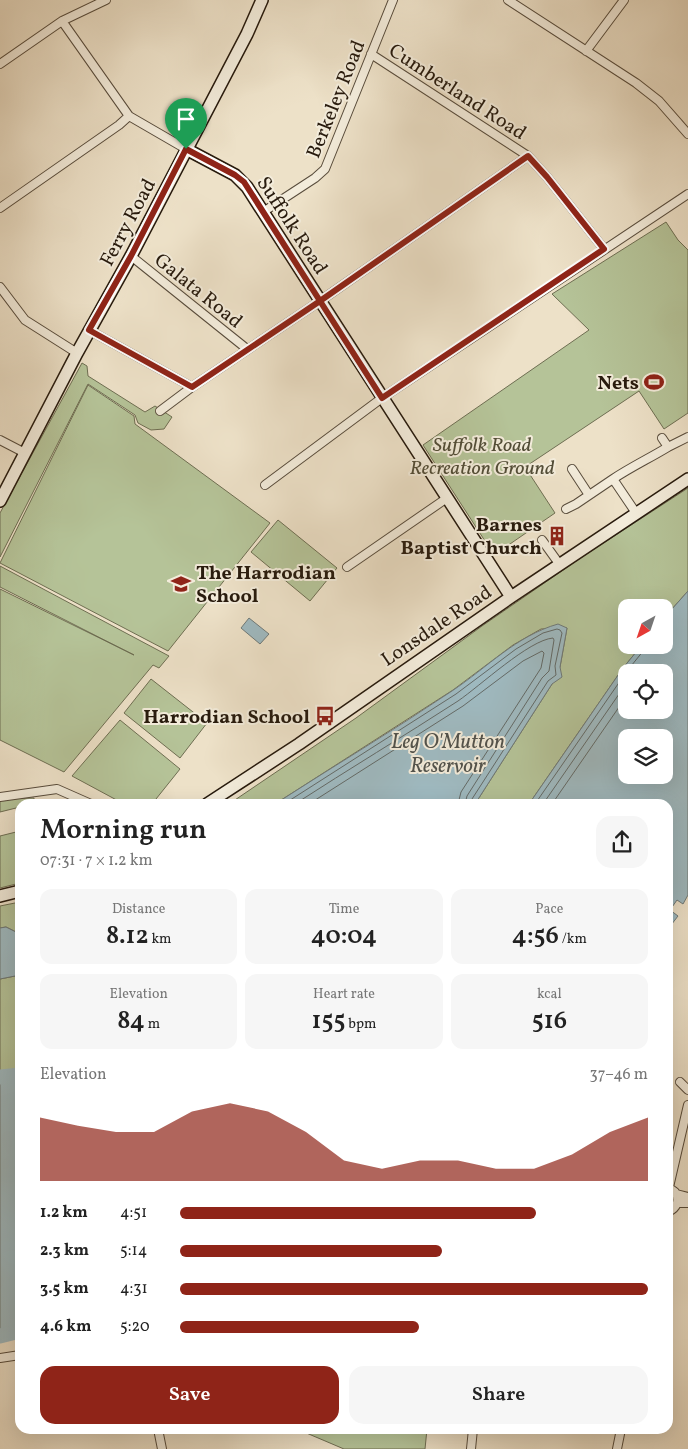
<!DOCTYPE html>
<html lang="en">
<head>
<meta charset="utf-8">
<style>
	body { margin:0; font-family:Vollkorn,serif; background:#f6f6f6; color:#222; height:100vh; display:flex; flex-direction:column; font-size:19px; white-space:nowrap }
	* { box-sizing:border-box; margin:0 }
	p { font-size:16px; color:#767676 }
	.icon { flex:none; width:28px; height:28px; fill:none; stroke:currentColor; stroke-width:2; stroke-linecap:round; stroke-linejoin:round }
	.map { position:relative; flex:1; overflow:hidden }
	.panel { position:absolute; left:15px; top:799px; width:658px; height:635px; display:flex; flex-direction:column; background:#fff; border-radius:15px; box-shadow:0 5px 20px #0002 }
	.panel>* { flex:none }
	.needle { width:32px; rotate:220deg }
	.controls { position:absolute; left:618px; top:599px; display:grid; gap:10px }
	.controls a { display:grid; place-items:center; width:55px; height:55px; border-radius:10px; background:#fff; box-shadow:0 5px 20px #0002; font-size:25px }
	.pin { position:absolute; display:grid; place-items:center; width:42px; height:42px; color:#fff; margin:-51px -21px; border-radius:50% 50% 50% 0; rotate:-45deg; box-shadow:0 0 5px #0007 }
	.pin .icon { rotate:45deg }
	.round { display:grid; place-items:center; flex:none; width:52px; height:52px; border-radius:15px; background:#f6f6f6 }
	.summary { display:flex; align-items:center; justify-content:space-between; height:85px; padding:0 25px }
	h1 { font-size:28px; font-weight:600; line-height:38px }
	.stats { display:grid; grid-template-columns:repeat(3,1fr); gap:8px; height:85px; padding:5px 25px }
	.stats div { display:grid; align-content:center; border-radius:12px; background:#f6f6f6; text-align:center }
	.stats b { font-size:25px; font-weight:600 }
	.stats small { font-size:14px; font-weight:400 }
	.stats p { font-size:14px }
	.chart { height:140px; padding:10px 25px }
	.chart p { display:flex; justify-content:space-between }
	.chart svg { width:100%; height:90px; margin-top:5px; fill:#8f2418; opacity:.7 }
	.action { display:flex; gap:10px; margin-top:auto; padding:10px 25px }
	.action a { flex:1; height:58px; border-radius:15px; background:#8f2418; color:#fff; font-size:20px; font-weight:600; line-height:58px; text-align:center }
	.action a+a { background:#f6f6f6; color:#222 }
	ul { padding:0 25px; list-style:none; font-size:16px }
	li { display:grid; grid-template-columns:80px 60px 1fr; align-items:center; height:38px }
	li i { height:12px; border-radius:6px; background:#8f2418 }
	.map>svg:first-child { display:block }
	.green { fill:#b5c398; stroke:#6e6e52 }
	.water { fill:#9fbac1; stroke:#6f7a79; fill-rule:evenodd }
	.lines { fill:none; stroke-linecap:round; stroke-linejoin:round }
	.shore { stroke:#636a67; stroke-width:1 }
	.river { stroke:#9fbac1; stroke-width:15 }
	.street-casing { stroke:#584c3c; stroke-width:10 }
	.secondary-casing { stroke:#271a0d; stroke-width:14 }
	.street { stroke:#f3ecdb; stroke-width:8 }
	.secondary { stroke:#f3ecdb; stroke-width:11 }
	.route-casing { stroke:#fff; stroke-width:10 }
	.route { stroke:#8f2418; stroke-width:6 }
	.labels { text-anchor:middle; stroke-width:4; stroke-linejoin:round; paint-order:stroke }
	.street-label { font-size:20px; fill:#271a0d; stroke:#f3ecdb }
	.poi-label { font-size:20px; font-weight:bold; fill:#271a0d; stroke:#f3ecdb; text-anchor:end }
	.park-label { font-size:20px; font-style:italic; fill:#524d37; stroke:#f3ecdb }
	.water-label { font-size:21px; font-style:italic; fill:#51524c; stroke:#f3ecdb }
</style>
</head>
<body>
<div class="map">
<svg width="688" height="1449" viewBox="0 0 688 1449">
	<rect width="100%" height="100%" fill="#ede1c8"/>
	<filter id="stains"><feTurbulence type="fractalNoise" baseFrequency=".004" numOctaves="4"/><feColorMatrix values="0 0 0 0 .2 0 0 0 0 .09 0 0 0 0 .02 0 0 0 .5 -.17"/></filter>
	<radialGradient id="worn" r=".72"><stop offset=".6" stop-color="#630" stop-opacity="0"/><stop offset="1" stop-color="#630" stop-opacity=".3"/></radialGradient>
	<path class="green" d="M 666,222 L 678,240 L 688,250 L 688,413 L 664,429 L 639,391 L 525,467 L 555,513 L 494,555 L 423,445 L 589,330 L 552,294 Z
		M 82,363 L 87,366 L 88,376 L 145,412 L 155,406 L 172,417 L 164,429 L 151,430 L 138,423 L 135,415 L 88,384 L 0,557 L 0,513 Z
		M 88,385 L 134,416 L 135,424 L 270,523 L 168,651 L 0,563 Z
		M 688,488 L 688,591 L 664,618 L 664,608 L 626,608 L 626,645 L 642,645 L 623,668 L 529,804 L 475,804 L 552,684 L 560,667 L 567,628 L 541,629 L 513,645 L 453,690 L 275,804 L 229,804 L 356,718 L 482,626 L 582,557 Z
		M 278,520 L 337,568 L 310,601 L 251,552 Z
		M 0,566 L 169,656 L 159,668 L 153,665 L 64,772 L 0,740 L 0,589 L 134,655 L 0,587 Z
		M 151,679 L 207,723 L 180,758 L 124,713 Z
		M 120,720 L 180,769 L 152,804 L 124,804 L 72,776 Z
		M 34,798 L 34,804 L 20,804 L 20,807 L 0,812 L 0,799 Z
		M 20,831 L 20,883 L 0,888 L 0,836 Z
		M 20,902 L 20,934 L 6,927 L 0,928 L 0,906 Z
		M 20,975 L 20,1075 L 0,1077 L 0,979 Z
		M 297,1429 L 427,1429 L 425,1449 L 344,1449 Z"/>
	<path class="water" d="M 688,591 L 688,895 L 683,904 L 677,900 L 670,910 L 678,916 L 668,929 L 668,804 L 529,804 L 623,668 L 642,645 L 664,645 L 664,618 ZM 664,672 L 664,710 L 626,710 L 626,672 ZM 626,738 L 664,738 L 664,775 L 626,775 Z
		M 249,618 L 269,634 L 260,644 L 241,628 Z
		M 558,624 L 567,628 L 560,667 L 562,677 L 552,684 L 475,804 L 275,804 C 334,766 394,730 452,691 C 488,667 516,636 558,624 Z
		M 6,927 L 20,934 L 20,975 L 0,979 L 0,928 Z
		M 20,1075 L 20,1331 L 0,1336 L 0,1077 Z"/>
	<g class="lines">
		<path class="shore" d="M 284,804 L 456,694 L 516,649 L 543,633 L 557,629 L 560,630 L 562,633 L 555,666 L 556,675 L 548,681 L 472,799 L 471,804
			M 295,804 C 349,769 404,736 458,701 C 480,686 529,640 553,638 L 554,640 L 549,671 L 542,678 L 467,796 L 465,804
			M 309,804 L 463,706 L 523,661 L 542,651 L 544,653 L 541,668 L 461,792 L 458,804
			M 535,804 L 627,671 L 644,650 L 645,645
			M 543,804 L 626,684
			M 552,804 L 626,697"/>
		<path class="river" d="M 0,1077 L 20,1075
			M 0,1336 L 20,1331"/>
		<defs>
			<path id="street" d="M 508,0 L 636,83 L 659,101 L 688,134
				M 62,21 L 129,116 L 186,149
				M 586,51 L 624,0
				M 371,54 L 528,156 L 547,177 L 604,249
				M 0,64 L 62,21 L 106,0
				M 0,208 L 119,125 L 129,116
				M 263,212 L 315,178 L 325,169 L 393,0
				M 131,256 L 247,349
				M 0,287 L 25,320 L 77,353
				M 89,330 L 192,387
				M 160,411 L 192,387 L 320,301 L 528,156
				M 0,440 L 25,453
				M 668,447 L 688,437
				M 572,469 L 589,495
				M 265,485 L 382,398 L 688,194
				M 566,509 L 576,504 L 613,479
				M 636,513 L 613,479 C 631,467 650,458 668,447 L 662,438
				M 542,540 L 560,565
				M 347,567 L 447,498
				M 0,797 L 57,789 L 91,804
				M 680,1082 L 688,1090
				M 668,1187 L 675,1192 C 680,1200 677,1208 668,1212
				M 669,1187 L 688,1105
				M 676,1194 L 688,1197
				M 677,1203 L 688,1203
				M 0,1358 L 20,1355
				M 158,1429 L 162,1449
				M 471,1449 L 473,1429
				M 617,1449 L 621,1429"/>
			<path id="secondary" d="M 186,149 L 235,175 L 247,187 L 511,597
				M 0,501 L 77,353 L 131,256 L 247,34 L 262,0
				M 207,804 L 299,744 L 511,597 L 688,479
				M 0,896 L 20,891"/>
		</defs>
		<use href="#street" class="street-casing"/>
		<use href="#secondary" class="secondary-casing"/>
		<use href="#street" class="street"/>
		<use href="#secondary" class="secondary"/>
	</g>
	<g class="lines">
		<defs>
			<path id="route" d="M 186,149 L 131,256 L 89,330 L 192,387 L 320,301 L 382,398 L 604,249 L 547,177 L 528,156 L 320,301 L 244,182 L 235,175 L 186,149"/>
		</defs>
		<use href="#route" class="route-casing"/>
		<use href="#route" class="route"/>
	</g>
	<defs>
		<symbol id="stadium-bare" viewBox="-9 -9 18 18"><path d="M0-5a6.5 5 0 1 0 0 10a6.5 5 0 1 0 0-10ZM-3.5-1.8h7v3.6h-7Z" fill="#8f2418" stroke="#f3ecdb" stroke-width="2.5" paint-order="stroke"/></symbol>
		<symbol id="building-bare" viewBox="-9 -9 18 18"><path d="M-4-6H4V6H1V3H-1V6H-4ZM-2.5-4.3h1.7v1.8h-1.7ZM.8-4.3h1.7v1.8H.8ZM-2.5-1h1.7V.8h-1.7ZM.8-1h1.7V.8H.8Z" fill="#8f2418" stroke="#f3ecdb" stroke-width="2.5" paint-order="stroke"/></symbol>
		<symbol id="school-bare" viewBox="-9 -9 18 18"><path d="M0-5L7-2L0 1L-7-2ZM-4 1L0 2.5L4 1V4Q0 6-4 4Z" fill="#8f2418" stroke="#f3ecdb" stroke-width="2.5" paint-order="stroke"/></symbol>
		<symbol id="bus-bare" viewBox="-9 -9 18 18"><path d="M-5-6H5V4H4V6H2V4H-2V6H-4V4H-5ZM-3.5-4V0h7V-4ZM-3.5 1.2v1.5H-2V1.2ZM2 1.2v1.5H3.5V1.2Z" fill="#8f2418" stroke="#f3ecdb" stroke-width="2.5" paint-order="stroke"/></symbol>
	</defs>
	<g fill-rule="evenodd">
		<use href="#stadium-bare" x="640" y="368" width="28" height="28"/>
		<use href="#building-bare" x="543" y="522" width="28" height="28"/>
		<use href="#school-bare" x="167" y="570" width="28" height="28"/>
		<use href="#bus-bare" x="311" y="702" width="28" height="28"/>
	</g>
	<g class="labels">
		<g class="street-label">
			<text transform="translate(458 91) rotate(33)" y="7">Cumberland Road</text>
			<text transform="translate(335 99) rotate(-68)" y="7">Berkeley Road</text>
			<text transform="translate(127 222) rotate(-62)" y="7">Ferry Road</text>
			<text transform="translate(293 225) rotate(57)" y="7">Suffolk Road</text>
			<text transform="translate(199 290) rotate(39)" y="7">Galata Road</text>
			<text transform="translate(436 625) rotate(-34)" y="7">Lonsdale Road</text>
		</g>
		<g class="poi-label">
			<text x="639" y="389">Nets</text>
			<text x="542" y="531">Barnes<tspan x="542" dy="23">Baptist Church</tspan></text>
			<text x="196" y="579" text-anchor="start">The Harrodian<tspan x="196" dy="23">School</tspan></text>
			<text x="310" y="723">Harrodian School</text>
		</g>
		<g class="park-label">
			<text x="482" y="451">Suffolk Road<tspan x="482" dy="23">Recreation Ground</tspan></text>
		</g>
		<g class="water-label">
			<text x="448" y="748">Leg O'Mutton<tspan x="448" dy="24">Reservoir</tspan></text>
		</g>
	</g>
	<rect width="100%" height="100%" filter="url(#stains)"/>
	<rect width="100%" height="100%" fill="url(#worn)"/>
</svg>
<div class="controls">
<a><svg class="needle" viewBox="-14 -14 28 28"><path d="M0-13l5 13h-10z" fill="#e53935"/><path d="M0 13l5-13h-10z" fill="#767676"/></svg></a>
<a><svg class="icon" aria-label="locate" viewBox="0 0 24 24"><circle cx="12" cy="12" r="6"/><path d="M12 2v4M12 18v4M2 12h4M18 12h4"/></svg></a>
<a><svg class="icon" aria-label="layers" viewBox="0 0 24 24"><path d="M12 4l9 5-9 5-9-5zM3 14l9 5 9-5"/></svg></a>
</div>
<div class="pin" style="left:186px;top:149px;background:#1e9e55"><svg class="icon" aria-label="arrive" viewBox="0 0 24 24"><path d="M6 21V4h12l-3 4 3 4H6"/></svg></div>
<section class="panel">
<div class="summary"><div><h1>Morning run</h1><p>07:31 · 7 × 1.2 km</p></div><a class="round"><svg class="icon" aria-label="share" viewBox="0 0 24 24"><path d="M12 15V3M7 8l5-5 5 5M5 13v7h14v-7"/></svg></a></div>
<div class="stats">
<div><p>Distance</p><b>8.12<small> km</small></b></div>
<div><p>Time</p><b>40:04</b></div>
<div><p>Pace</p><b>4:56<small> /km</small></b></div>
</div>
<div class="stats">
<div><p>Elevation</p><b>84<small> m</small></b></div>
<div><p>Heart rate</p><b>155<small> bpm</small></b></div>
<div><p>kcal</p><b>516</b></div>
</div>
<div class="chart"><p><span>Elevation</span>37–46 m</p>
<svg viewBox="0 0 160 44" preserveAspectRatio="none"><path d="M0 44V13L10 17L20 20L30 20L40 10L50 6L60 10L70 20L80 34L90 38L100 34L110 34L120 38L130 38L140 31L150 20L160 13V44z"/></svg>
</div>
<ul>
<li><b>1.2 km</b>4:51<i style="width:76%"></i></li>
<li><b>2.3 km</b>5:14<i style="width:56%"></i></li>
<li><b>3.5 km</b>4:31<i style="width:100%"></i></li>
<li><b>4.6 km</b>5:20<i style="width:51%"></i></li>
</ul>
<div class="action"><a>Save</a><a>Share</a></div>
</section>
</div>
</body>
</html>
